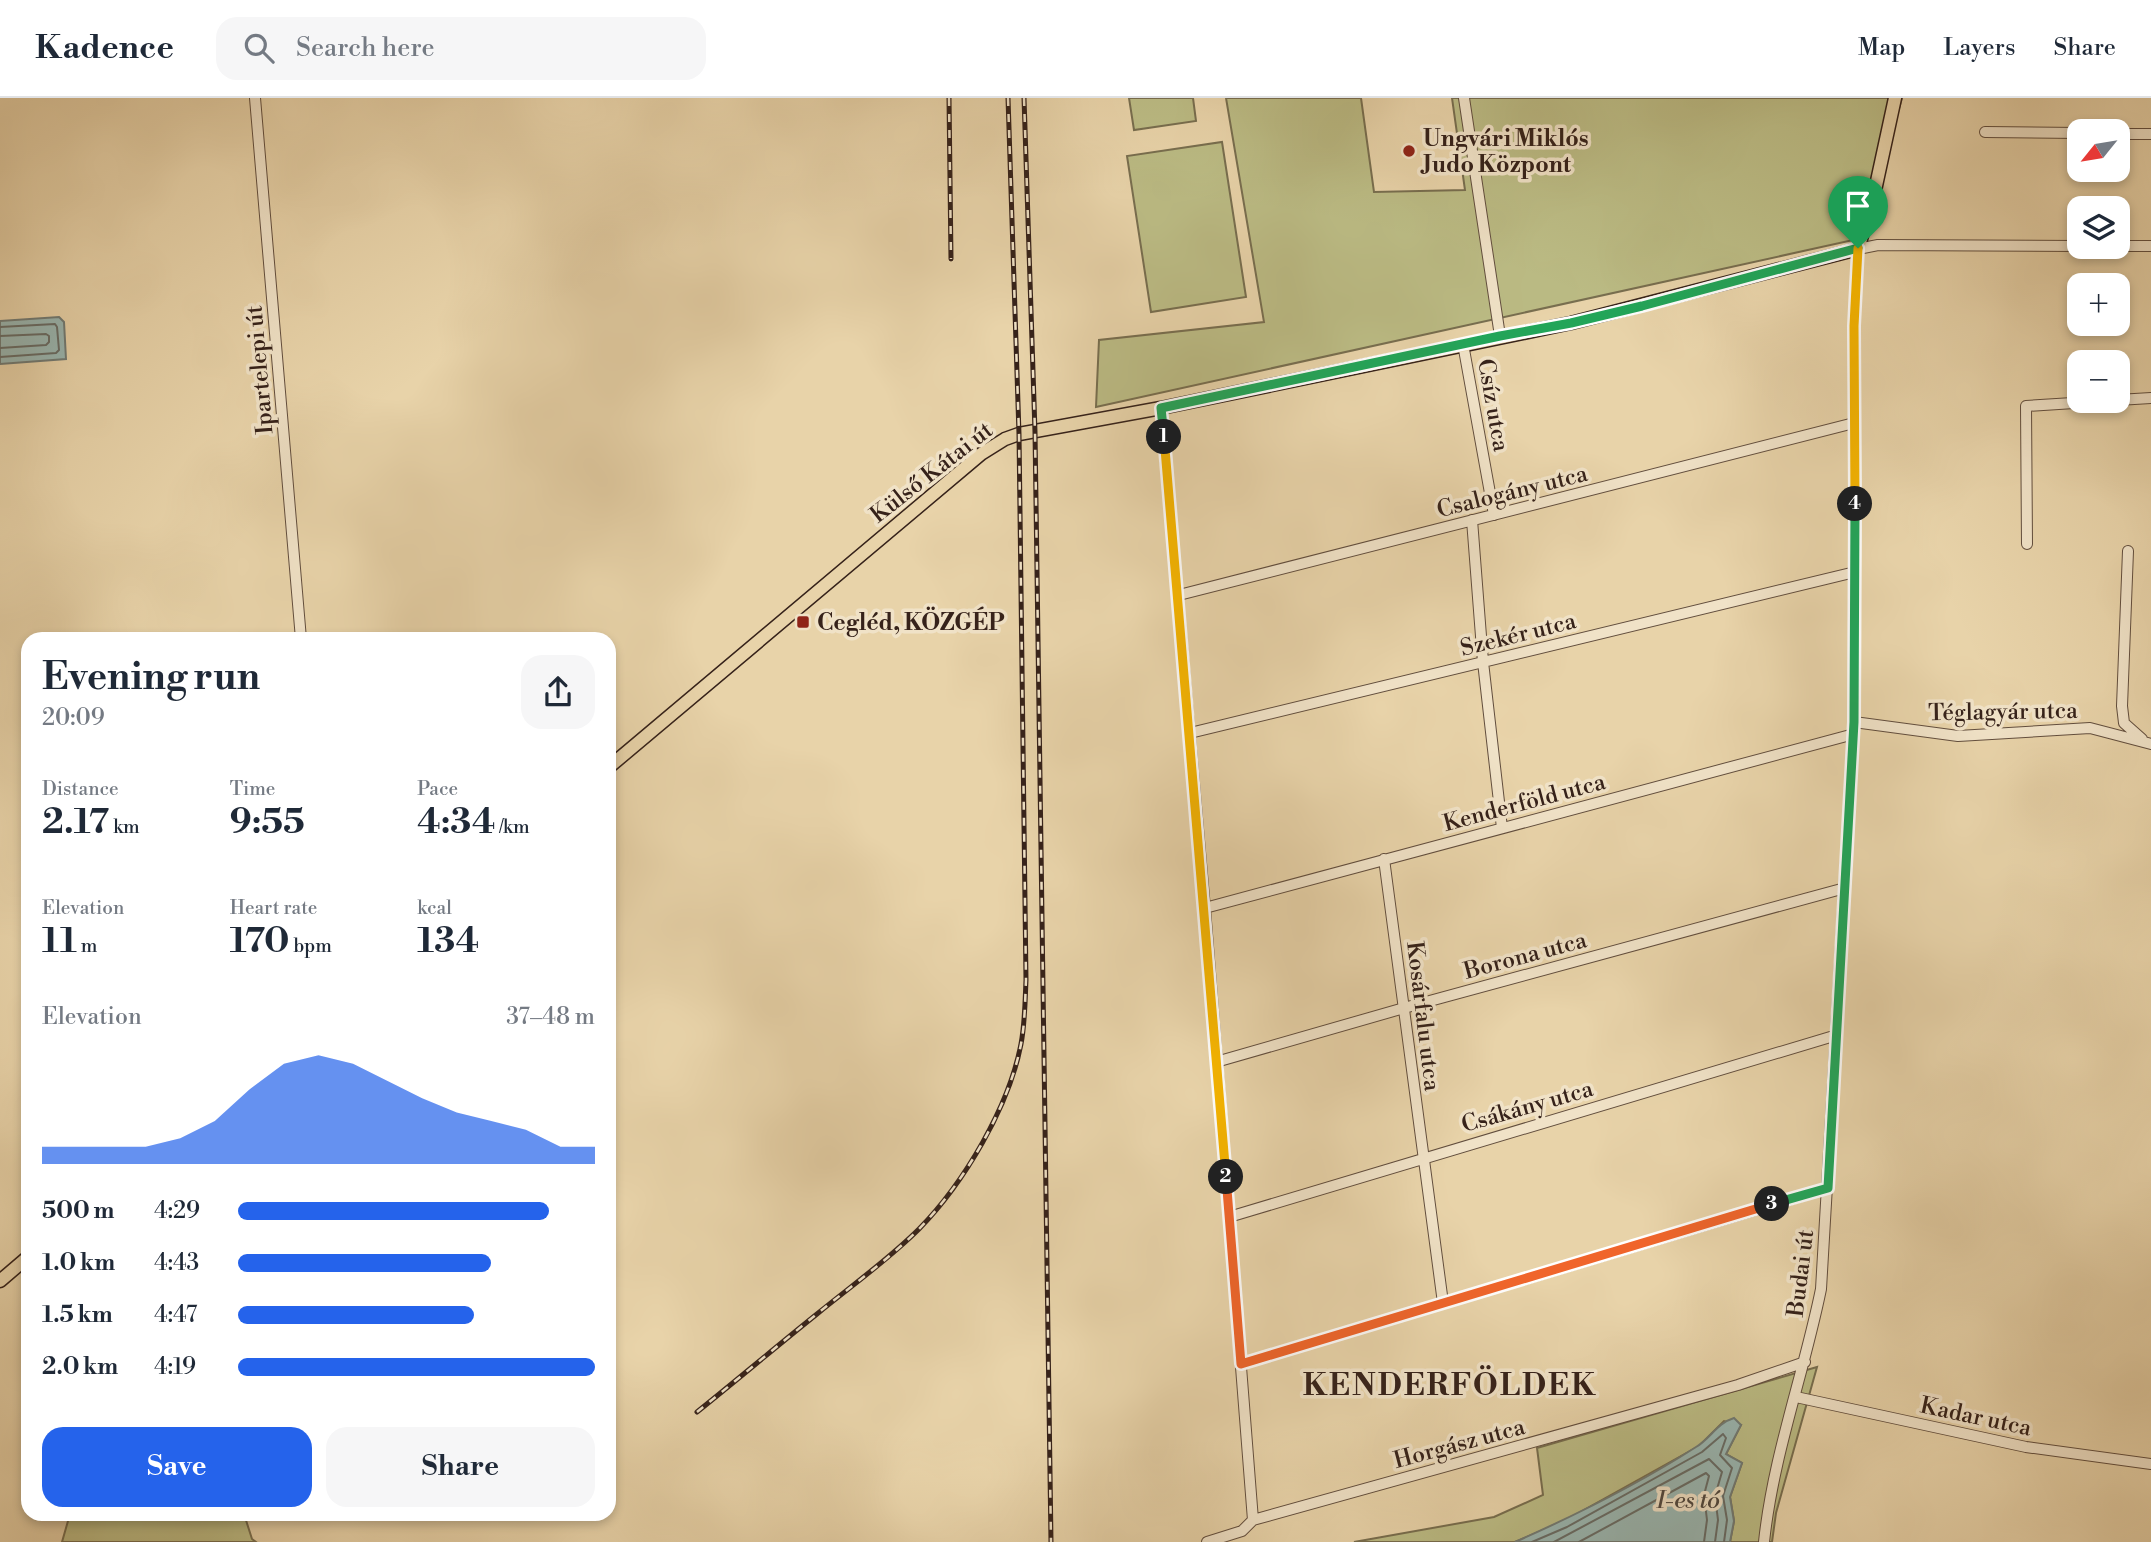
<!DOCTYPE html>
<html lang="en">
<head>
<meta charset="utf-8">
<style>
	body { margin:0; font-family:"Libre Bodoni",serif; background:#f6f6f7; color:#1f2937; height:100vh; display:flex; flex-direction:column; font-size:26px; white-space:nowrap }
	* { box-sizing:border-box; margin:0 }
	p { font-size:23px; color:#747a83 }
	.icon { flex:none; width:38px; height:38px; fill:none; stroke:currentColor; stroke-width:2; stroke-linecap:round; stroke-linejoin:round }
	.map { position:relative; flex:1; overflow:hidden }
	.sheet { position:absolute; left:21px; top:534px; width:595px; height:889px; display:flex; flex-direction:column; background:#fff; border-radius:21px; box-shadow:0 4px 10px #0003 }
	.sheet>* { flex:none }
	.needle { width:46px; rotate:240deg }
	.tools { position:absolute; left:2067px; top:21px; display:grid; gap:14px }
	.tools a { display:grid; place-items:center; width:63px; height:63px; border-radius:14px; background:#fff; box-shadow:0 4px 10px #0003; font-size:35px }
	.pin { position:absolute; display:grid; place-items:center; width:60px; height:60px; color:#fff; margin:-72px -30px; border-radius:50% 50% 50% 0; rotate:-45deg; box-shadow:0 0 7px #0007 }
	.pin .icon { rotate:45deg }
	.km { position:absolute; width:35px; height:35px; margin:-18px; border-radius:50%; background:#222; color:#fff; font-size:19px; line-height:35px; text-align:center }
	.round { display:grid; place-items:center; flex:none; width:74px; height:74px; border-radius:21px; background:#f6f6f7 }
	.head { display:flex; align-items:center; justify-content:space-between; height:119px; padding:0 21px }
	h1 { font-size:38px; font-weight:800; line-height:52px }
	.figures { display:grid; grid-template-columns:repeat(3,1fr); gap:10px; height:119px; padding:7px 21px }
	.figures div { display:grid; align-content:center }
	.figures b { font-size:35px; font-weight:800 }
	.figures small { font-size:19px; font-weight:400 }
	.figures p { font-size:19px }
	.chart { height:196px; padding:14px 21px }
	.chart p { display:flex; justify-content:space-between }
	.chart svg { width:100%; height:126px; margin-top:7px; fill:#2563eb; opacity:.7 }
	.cta { display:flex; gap:14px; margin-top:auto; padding:14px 21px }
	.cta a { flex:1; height:80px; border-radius:21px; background:#2563eb; color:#fff; font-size:28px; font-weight:800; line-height:80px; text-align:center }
	.cta a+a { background:#f6f6f7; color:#1f2937 }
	ul { padding:0 21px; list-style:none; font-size:23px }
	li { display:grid; grid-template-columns:112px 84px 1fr; align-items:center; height:52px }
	li i { height:18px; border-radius:9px; background:#2563eb }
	header { display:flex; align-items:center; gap:42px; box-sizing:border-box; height:98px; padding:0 35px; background:#fff; border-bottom:2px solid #e0e1e3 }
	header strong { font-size:33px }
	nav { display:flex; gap:38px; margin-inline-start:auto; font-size:24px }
	.search { width:490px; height:63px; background:#f6f6f7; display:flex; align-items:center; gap:18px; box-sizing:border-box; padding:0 24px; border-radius:21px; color:#747a83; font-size:26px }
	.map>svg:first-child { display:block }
	.green { fill:#bbbb84; stroke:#786e4f; stroke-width:2 }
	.water { fill:#99b6b1; stroke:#717b75; stroke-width:2 }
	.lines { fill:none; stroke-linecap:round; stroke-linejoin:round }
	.shore { stroke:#686c66; stroke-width:2 }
	.minor-casing { stroke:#624e3e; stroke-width:12 }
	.major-casing { stroke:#36221a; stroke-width:15 }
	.minor { stroke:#f0e2c7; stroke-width:10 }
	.major { stroke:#e8d3a9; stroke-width:12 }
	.rail-casing { stroke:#36221a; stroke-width:5 }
	.rail { stroke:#f0e2c7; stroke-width:2.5; stroke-dasharray:8; stroke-linecap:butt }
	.split-1-casing { stroke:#fff; stroke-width:14 }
	.split-2-casing { stroke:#fff; stroke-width:14 }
	.split-3-casing { stroke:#fff; stroke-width:14 }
	.split-4-casing { stroke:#fff; stroke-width:14 }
	.split-5-casing { stroke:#fff; stroke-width:14 }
	.split-1 { stroke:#22a559; stroke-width:9 }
	.split-2 { stroke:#f5b400; stroke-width:9 }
	.split-3 { stroke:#f0652b; stroke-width:9 }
	.split-4 { stroke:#22a559; stroke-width:9 }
	.split-5 { stroke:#f5b400; stroke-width:9 }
	.poi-dot { fill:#8f2418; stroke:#f0e2c7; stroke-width:2.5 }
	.labels { text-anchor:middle; stroke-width:7; stroke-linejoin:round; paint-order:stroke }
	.poi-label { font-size:23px; font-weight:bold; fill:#36221a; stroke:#f0e2c7; text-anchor:start }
	.street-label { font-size:23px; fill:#36221a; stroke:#f0e2c7 }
	.water-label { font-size:24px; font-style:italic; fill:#4f4740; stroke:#f0e2c7 }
	.district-label { font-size:30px; font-weight:bold; letter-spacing:2px; fill:#36221a; stroke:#f0e2c7 }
</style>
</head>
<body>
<header>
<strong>Kadence</strong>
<div class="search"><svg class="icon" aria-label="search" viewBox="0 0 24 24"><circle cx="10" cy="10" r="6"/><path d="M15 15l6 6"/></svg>Search here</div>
<nav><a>Map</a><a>Layers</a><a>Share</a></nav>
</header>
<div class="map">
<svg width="2151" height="1444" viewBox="0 0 2151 1444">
	<rect width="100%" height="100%" fill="#e8d3a9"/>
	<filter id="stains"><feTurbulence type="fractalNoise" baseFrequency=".00286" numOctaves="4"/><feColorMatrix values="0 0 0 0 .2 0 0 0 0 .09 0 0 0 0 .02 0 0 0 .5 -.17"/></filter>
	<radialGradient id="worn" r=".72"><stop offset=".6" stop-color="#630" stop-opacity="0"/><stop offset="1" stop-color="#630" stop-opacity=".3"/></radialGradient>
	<path class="green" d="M 1129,0 L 1193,0 L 1196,23 L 1134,32 Z
		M 1226,0 L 1361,0 L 1374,94 L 1465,92 L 1452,0 L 1902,0 L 1887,53 L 1867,139 L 1096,309 L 1099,242 L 1264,224 Z
		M 1222,44 L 1246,199 L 1151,214 L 1127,58 Z
		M 1817,1269 L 1776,1415 L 1772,1444 L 1730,1444 L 1734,1423 L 1730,1399 L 1742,1365 L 1726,1356 L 1741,1327 L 1724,1323 L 1699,1348 L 1564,1423 L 1515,1444 L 1354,1444 L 1494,1419 L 1543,1397 L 1537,1350 Z
		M 70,1416 L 244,1416 L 252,1441 L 256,1444 L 62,1444 Z"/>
	<path class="water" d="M 59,219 L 64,224 L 66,261 L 0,266 L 0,223 Z
		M 1734,1320 L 1741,1327 L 1726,1356 L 1742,1365 L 1730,1399 L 1734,1423 L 1730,1444 L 1515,1444 C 1576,1417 1640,1385 1696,1349 C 1710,1341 1717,1325 1734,1320 Z"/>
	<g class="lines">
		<path class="shore" d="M 0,229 L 55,226 L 57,229 L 59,252 L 56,255 L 0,259
			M 0,238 L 46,236 L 49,238 L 49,244 L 46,247 L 0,250
			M 1532,1444 L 1567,1429 L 1702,1354 L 1723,1336 L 1726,1340 L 1720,1357 L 1732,1370 L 1723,1398 L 1727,1422 L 1724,1444
			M 1554,1444 L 1709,1361 L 1722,1374 L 1715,1398 L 1718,1422 L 1715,1444
			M 1579,1444 L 1706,1375 L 1709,1378 L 1704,1397 L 1707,1422 L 1704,1444"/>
		<defs>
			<path id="minor" d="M 255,0 L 301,541
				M 1464,0 L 1500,238
				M 1985,34 L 2079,35
				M 2118,36 L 2151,36
				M 2118,148 L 2151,148
				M 1463,246 L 1494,417
				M 2118,302 L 2151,300
				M 1161,310 L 1205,810 L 1253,1422
				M 1472,422 L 1483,564 L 1502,730
				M 2027,446 L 2026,308 L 2105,303
				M 2128,453 L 2122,608 L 2124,625 L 2142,641
				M 1179,497 L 1854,325
				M 1854,624 L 1958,638 L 2090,630 L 2151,646
				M 1190,635 L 1855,474
				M 1384,761 L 1443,1205
				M 1205,810 L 1854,636
				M 1216,964 L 1404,910 L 1845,790
				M 1229,1119 L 1837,937
				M 1241,1266 L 1828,1090
				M 1796,1299 L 2026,1349 L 2151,1366
				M 1207,1444 L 1242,1433 L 1253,1422 L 1738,1287 L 1805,1264
				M 1764,1444 C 1773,1358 1804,1275 1821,1191 L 1854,624 L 1854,228 L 1858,151 L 1878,147 L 2079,148"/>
			<path id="major" d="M 609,669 L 981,356 L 1005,341 L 1019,336 L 1161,310 L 1571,225 L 1858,151 L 1874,97 L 1895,0
				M 0,1183 L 28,1159"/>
		</defs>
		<use href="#minor" class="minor-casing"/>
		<use href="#major" class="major-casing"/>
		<use href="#minor" class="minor"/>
		<use href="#major" class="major"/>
		<defs>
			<path id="rail" d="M 949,0 L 951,161
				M 1024,0 L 1035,334 L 1051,1444
				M 697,1314 C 737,1282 777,1248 817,1216 C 851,1188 888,1162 919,1131 C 964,1085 1009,1009 1021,946 C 1025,925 1025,904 1026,882 L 1019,336 L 1008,0"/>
		</defs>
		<use href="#rail" class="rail-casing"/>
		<use href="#rail" class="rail"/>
	</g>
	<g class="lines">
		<defs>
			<path id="split-1" d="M 1164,339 L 1161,310 L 1500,238 L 1571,225 L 1642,208 L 1858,150"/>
			<path id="split-2" d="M 1164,339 L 1226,1079"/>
			<path id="split-3" d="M 1226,1079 L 1241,1266 L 1772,1106"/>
			<path id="split-4" d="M 1772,1106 L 1828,1090 L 1854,624 L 1855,406"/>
			<path id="split-5" d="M 1855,406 L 1854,228 L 1858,150"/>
		</defs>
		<use href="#split-1" class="split-1-casing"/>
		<use href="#split-2" class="split-2-casing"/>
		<use href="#split-3" class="split-3-casing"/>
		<use href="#split-4" class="split-4-casing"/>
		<use href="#split-5" class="split-5-casing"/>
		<use href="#split-1" class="split-1"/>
		<use href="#split-2" class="split-2"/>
		<use href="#split-3" class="split-3"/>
		<use href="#split-4" class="split-4"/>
		<use href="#split-5" class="split-5"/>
	</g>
	<g class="poi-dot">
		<circle cx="1409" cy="53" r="7"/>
		<rect x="796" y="517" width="14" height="14" rx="3.5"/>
	</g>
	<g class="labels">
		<g class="poi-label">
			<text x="1423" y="48">Ungvári Miklós<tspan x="1423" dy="26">Judo Központ</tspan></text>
			<text x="817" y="532">Cegléd, KÖZGÉP</text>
		</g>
		<g class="street-label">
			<text transform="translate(259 272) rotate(-95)" y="8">Ipartelepi út</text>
			<text transform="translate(1494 307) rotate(80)" y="8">Csíz utca</text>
			<text transform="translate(931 374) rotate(-38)" y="8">Külső Kátai út</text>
			<text transform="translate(1512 393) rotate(-14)" y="8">Csalogány utca</text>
			<text transform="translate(1518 536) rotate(-14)" y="8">Szekér utca</text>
			<text transform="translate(2003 613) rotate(-1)" y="8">Téglagyár utca</text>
			<text transform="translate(1524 704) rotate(-15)" y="8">Kenderföld utca</text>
			<text transform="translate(1525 857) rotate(-15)" y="8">Borona utca</text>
			<text transform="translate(1424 918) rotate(83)" y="8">Kosárfalu utca</text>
			<text transform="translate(1527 1008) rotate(-16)" y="8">Csákány utca</text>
			<text transform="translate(1800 1175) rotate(-83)" y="8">Budai út</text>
			<text transform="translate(1976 1318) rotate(12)" y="8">Kadar utca</text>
			<text transform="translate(1459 1345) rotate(-15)" y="8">Horgász utca</text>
		</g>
		<g class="water-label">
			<text x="1688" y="1410">I-es tó</text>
		</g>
		<g class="district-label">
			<text x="1450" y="1297">KENDERFÖLDEK</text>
		</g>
	</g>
	<rect width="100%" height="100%" filter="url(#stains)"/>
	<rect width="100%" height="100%" fill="url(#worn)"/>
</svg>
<div class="tools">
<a><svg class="needle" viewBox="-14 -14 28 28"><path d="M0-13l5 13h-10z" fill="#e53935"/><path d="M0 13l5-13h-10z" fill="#747a83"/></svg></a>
<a><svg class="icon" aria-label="layers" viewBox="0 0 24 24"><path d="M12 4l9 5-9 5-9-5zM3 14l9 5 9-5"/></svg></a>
<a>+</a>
<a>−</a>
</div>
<div class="pin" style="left:1858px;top:150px;background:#1e9e55"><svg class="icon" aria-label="arrive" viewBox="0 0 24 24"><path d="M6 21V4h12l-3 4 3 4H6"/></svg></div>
<b class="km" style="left:1164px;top:339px">1</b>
<b class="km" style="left:1226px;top:1079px">2</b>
<b class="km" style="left:1772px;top:1106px">3</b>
<b class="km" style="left:1855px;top:406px">4</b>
<section class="sheet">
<div class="head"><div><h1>Evening run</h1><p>20:09</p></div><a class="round"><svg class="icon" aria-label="share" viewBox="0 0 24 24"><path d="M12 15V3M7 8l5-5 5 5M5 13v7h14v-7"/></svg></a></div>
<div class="figures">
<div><p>Distance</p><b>2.17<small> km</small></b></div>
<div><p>Time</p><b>9:55</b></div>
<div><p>Pace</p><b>4:34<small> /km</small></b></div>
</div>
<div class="figures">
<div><p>Elevation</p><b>11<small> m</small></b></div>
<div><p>Heart rate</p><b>170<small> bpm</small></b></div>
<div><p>kcal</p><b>134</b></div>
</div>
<div class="chart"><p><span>Elevation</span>37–48 m</p>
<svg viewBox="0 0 160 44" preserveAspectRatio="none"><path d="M0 44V38L10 38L20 38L30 38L40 35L50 29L60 18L70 9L80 6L90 9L100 15L110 21L120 26L130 29L140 32L150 38L160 38V44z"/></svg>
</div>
<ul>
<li><b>500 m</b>4:29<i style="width:87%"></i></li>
<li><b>1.0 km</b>4:43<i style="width:71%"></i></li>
<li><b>1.5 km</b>4:47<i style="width:66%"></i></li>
<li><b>2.0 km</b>4:19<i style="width:100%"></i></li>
</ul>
<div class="cta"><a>Save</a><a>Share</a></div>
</section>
</div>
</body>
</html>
